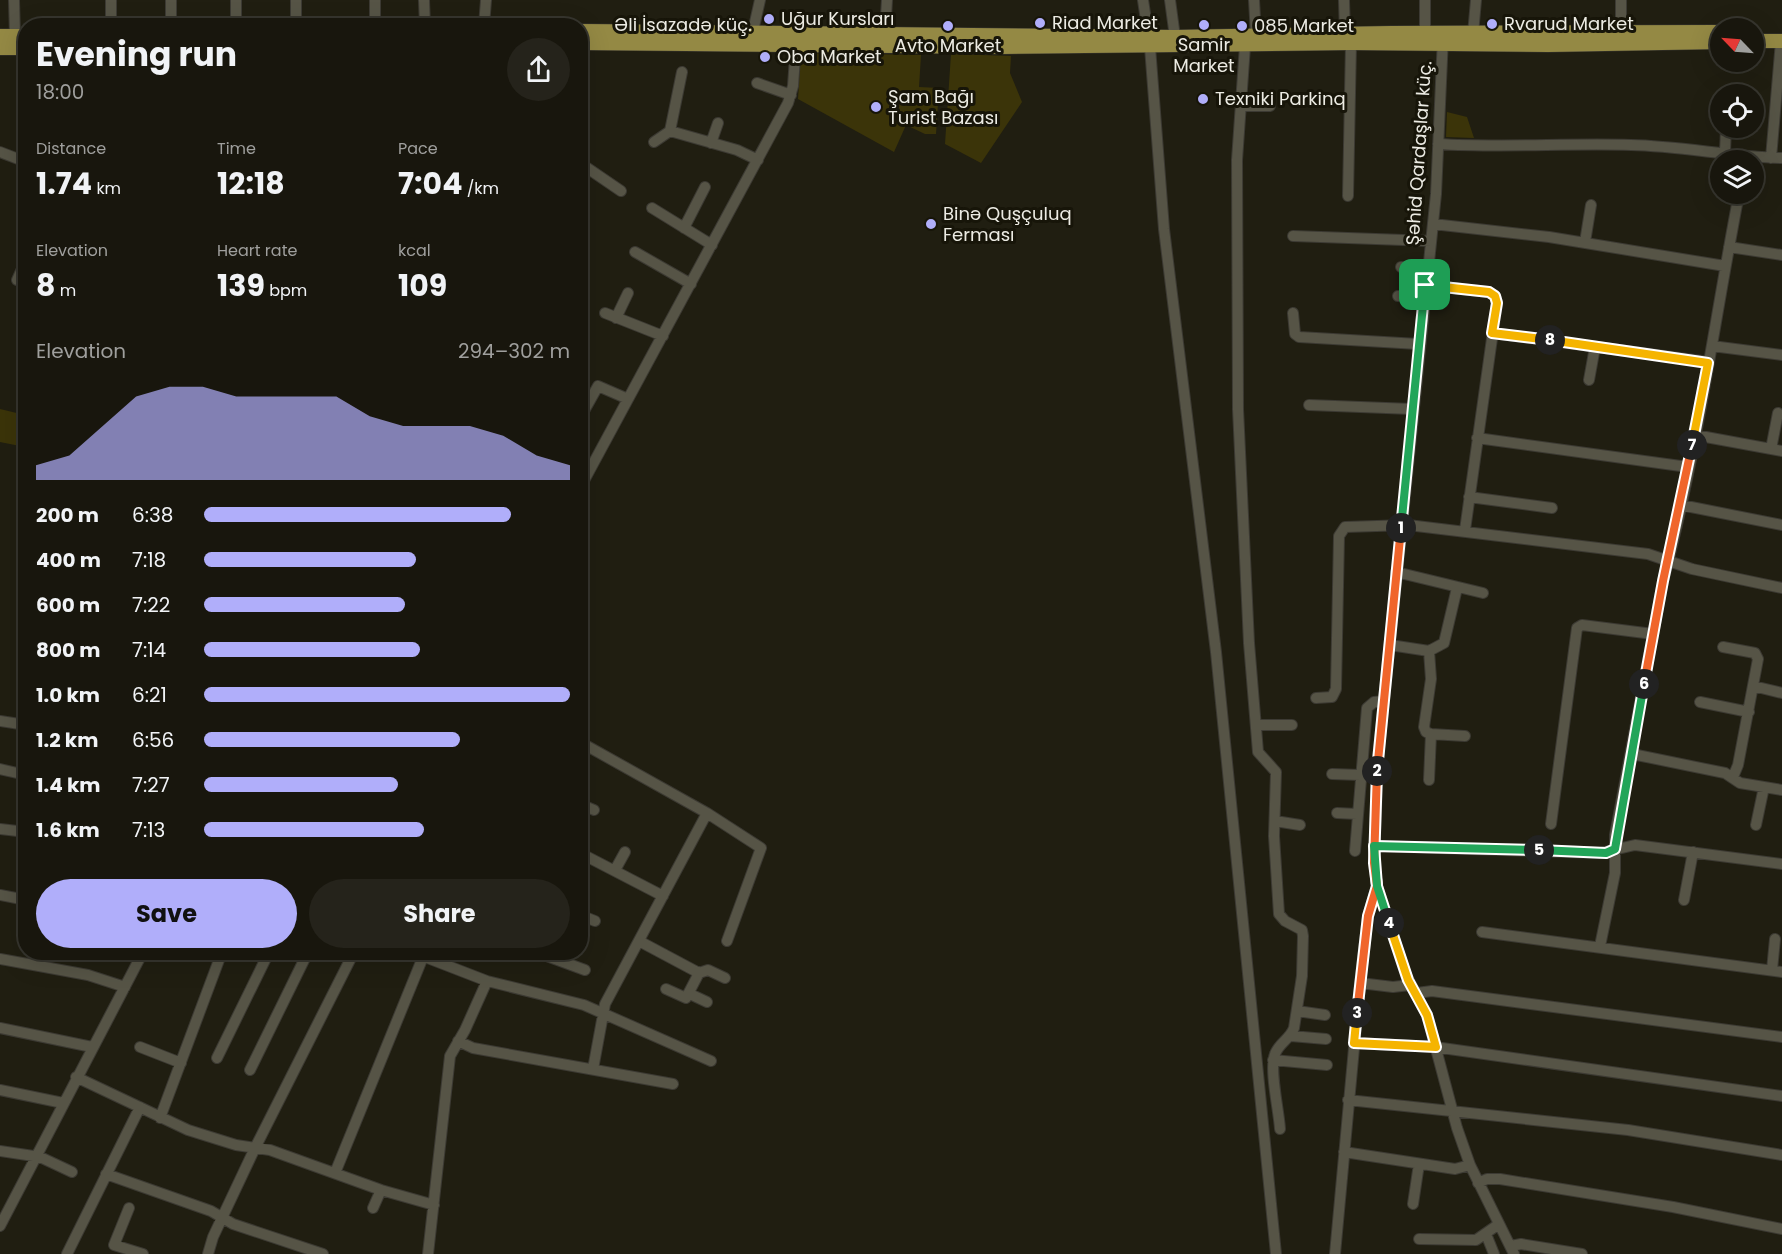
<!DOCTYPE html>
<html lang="en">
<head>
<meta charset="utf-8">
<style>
	body { margin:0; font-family:Poppins,sans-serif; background:#25231b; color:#f1f3f6; height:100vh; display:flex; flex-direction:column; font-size:22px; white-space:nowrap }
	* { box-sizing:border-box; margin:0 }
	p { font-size:20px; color:#9f9f9d }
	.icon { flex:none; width:33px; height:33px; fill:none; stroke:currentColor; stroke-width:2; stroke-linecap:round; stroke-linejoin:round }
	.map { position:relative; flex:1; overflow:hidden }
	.panel { position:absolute; left:18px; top:18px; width:570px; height:942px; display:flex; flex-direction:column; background:#18160d; border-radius:24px; box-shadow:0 6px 24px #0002,0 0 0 2px #36352e }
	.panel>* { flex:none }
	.needle { width:39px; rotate:295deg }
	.controls { position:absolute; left:1710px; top:18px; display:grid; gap:12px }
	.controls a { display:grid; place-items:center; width:54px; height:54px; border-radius:50%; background:#18160d; box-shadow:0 6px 24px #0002,0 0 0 2px #36352e; font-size:30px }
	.pin { position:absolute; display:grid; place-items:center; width:51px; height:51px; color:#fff; margin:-26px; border-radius:12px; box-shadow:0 3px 9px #0006 }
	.km { position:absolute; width:30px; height:30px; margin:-15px; border-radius:50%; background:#222; color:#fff; font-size:16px; line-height:30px; text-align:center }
	.round { display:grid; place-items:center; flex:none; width:63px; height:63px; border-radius:32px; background:#25231b }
	.overview { display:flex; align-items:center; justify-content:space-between; height:102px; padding:0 18px }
	h1 { font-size:33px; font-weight:700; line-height:45px }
	.metrics { display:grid; grid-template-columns:repeat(3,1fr); gap:9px; height:102px; padding:6px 18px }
	.metrics div { display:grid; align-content:center }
	.metrics b { font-size:30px; font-weight:700 }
	.metrics small { font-size:16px; font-weight:400 }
	.metrics p { font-size:16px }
	.chart { height:168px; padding:12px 18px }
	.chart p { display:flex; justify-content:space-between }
	.chart svg { width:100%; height:108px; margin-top:6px; fill:#b0aefa; opacity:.7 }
	.cta { display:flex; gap:12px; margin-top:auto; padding:12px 18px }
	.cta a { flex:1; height:69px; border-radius:36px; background:#b0aefa; color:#111; font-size:24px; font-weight:700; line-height:69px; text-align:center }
	.cta a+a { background:#25231b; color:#f1f3f6 }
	ul { padding:0 18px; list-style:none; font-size:20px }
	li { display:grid; grid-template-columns:96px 72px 1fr; align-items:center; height:45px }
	li i { height:15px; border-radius:8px; background:#b0aefa }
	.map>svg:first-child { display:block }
	.green { fill:#3b3409 }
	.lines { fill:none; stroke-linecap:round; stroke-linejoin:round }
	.minor-casing { stroke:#3c3a33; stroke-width:12 }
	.major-casing { stroke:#3c3a33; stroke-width:15 }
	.minor { stroke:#565446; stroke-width:10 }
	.major { stroke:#948944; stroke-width:14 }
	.split-1-casing { stroke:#fff; stroke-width:12 }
	.split-2-casing { stroke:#fff; stroke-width:12 }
	.split-3-casing { stroke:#fff; stroke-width:12 }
	.split-4-casing { stroke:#fff; stroke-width:12 }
	.split-5-casing { stroke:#fff; stroke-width:12 }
	.split-6-casing { stroke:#fff; stroke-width:12 }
	.split-7-casing { stroke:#fff; stroke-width:12 }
	.split-8-casing { stroke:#fff; stroke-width:12 }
	.split-9-casing { stroke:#fff; stroke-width:12 }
	.split-1 { stroke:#22a559; stroke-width:8 }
	.split-2 { stroke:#f0652b; stroke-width:8 }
	.split-3 { stroke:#f0652b; stroke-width:8 }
	.split-4 { stroke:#f5b400; stroke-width:8 }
	.split-5 { stroke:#22a559; stroke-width:8 }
	.split-6 { stroke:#22a559; stroke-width:8 }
	.split-7 { stroke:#f0652b; stroke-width:8 }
	.split-8 { stroke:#f5b400; stroke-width:8 }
	.split-9 { stroke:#f5b400; stroke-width:8 }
	.poi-dot { fill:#b0aefa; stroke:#171509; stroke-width:2 }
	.labels { text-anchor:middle; stroke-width:6; stroke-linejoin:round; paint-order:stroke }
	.poi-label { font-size:18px; fill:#ecebe3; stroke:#171509; text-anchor:start }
	.street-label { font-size:18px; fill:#ecebe3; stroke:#171509 }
</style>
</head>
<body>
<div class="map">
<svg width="1782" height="1254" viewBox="0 0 1782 1254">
	<rect width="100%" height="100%" fill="#201e11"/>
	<path class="green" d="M 801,53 L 921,55 L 919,87 L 939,88 L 936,134 L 925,134 L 906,125 L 894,152 L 798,99 Z
		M 951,54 L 1011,56 L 1010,73 L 1022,102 L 981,163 L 945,144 Z
		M 1447,112 L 1467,117 L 1474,138 L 1446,137 Z
		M 0,409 L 25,415 L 25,447 L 0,442 Z"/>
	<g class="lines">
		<defs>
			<path id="minor" d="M 14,0 L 15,36
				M 236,0 L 236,26
				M 296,0 L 296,26
				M 424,0 L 425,26
				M 1143,0 L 1150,47 L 1164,229 L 1216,652 L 1276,1254
				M 1170,0 L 1175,37
				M 1254,0 L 1256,35
				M 1344,0 L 1345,33
				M 1621,0 L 1621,34
				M 111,26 L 111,0
				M 171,26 L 171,0
				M 375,26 L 375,0
				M 484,26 L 486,0
				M 753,31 L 760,0
				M 1425,33 L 1425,0
				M 885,34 L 887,0
				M 1473,34 L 1476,0
				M 1443,37 L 1436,194 L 1378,758 L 1374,863 L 1377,886 L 1406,975 L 1427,1015 L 1457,1128 L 1470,1165 L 1514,1254
				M 1245,46 L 1237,160 L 1238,409 L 1249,643 L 1258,752 L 1276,772 L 1274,836 L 1279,914 L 1285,921 L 1302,930 L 1303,936 L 1302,976 L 1294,1028 C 1290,1039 1279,1043 1275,1054 C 1269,1069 1279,1111 1280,1129
				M 682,72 L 670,131 L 737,150 L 758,160
				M 757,83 L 791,95
				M 1240,106 L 1270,106
				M 654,142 L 670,131
				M 711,143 L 718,123
				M 1438,144 C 1503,148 1567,143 1631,145 C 1682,146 1731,157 1782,158
				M 0,152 L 26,162
				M 1725,152 L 1726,128
				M 1771,158 L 1781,41
				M 580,163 L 621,191
				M 1348,196 L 1351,43
				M 652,208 L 712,245
				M 1433,224 L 1549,237 L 1725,266
				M 684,228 L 705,187
				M 1293,236 L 1431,241
				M 1585,242 L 1591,205
				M 1729,247 L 1782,255
				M 635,252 L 691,284
				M 1401,267 L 1427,268
				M 17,280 L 26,260
				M 1425,285 L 1489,292 L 1495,296 L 1497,303 L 1465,530
				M 1398,296 L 1424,298
				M 605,313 L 663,336
				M 1293,313 L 1295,334 L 1299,337 L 1418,344
				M 616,318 L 628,293
				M 1492,333 L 1709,362
				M 1712,346 L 1782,355
				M 1589,380 L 1595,347
				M 1309,405 L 1412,409
				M 580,418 L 598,386 L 628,399
				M 1695,435 L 1782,451
				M 1477,438 L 1688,467
				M 1771,449 L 1778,413
				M 580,488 L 788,103 L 793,86 L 796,43
				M 1469,497 L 1552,508
				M 1681,505 L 1782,525
				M 1396,572 L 1483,593
				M 1390,645 L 1429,651 L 1431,679 L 1424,727 L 1426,732 L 1431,734 L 1429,780
				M 1723,647 L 1755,653 L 1758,659 L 1738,765 L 1733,777
				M 1429,651 L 1444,643 L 1457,588
				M 1753,686 L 1782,693
				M 1316,698 L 1332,697 L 1336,689 L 1339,536 L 1345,527 L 1408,525 L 1648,554 L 1692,569 L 1782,588
				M 1700,702 L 1749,712
				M 0,721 L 26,725
				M 1256,725 L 1292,725
				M 1431,734 L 1465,736
				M 580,742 L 707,813 L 761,848 L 727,941
				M 1632,754 L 1725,773 L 1740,783 L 1782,790
				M 0,769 L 26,775
				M 1332,774 L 1360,775
				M 580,804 L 594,810
				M 1337,813 L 1357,814
				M 1275,821 L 1300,825
				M 1551,824 L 1577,628 L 1582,625 L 1653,634
				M 1756,825 L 1764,787
				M 0,829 L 26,832
				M 1374,846 L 1600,853 L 1635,845 L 1782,864
				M 1355,851 L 1367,708 L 1374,702 L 1384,701
				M 580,853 L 663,896
				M 615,870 L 625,852
				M 0,895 L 26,900
				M 1684,900 L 1693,852
				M 580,915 L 595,921
				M 1482,932 L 1782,972
				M 639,941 L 699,973 L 686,998 L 666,989
				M 1600,946 L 1615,873 L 1615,835 L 1663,581 C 1697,454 1714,323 1739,194
				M 412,952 L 487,981 L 584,1005 L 711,1061
				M 536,952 L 585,970
				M 0,959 L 88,975 L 125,987
				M 1772,970 L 1775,939
				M 699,973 L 708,970 L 725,978
				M 1360,983 L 1393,987 L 1410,985
				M 1417,993 L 1432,991 L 1782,1037
				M 690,994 L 707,1002
				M 1297,1011 L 1325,1015
				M 0,1028 L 92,1047
				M 1291,1036 L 1326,1039
				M 458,1041 L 473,1048 L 673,1084
				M 1355,1043 L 1435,1047 L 1782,1096
				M 140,1047 L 181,1063
				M 217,1058 L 269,952
				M 1273,1060 L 1327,1065
				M 593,1069 L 605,1004 L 707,813
				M 250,1070 L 308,952
				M 76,1077 L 188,1130 L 236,1145 L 270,1150 L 381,1190 L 434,1205
				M 0,1090 L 63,1103
				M 1348,1100 L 1628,1130 L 1782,1155
				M 160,1118 L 222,952
				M 0,1151 L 40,1157 L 72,1172
				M 1344,1152 L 1455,1169 L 1470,1165
				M 335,1173 L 423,957
				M 106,1174 L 211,1211 L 233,1224 L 323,1254
				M 1478,1183 L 1487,1179 L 1500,1179 L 1673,1207 L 1782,1229
				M 1413,1204 L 1419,1164
				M 129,1208 L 114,1245 L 143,1254
				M 373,1208 L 381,1190
				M 0,1226 L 143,952
				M 1486,1234 L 1494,1254
				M 1419,1239 L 1476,1240 L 1499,1224
				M 1511,1246 L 1521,1244 L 1582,1254
				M 67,1254 L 140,1107
				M 208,1254 L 213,1237 L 255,1148 L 354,952
				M 428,1254 L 450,1056 L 465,1030 L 487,981
				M 1335,1254 L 1360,983 L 1368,916 L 1377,886"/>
			<path id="major" d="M 580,31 L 1175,37 L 1391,33 L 1720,32
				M 0,36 L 26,36
				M 1754,41 L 1782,41
				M 580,43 L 1002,47 L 1351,43 L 1548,45 L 1720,42
				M 0,48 L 26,48"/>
		</defs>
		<use href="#minor" class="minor-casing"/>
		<use href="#major" class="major-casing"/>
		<use href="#minor" class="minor"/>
		<use href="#major" class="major"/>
	</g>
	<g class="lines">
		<defs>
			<path id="split-1" d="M 1401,528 L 1425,285"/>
			<path id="split-2" d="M 1377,771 L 1401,528"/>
			<path id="split-3" d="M 1357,1013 L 1368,916 L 1377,886 L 1374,863 L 1377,771"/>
			<path id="split-4" d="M 1357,1013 L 1354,1043 L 1436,1047 L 1427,1015 L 1408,980 L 1389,923"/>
			<path id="split-5" d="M 1389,923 L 1377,886 L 1374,846 L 1539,850"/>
			<path id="split-6" d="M 1539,850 L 1606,853 L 1615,849 L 1644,684"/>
			<path id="split-7" d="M 1644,684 L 1663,581 L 1692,445"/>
			<path id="split-8" d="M 1550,340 L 1708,363 L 1692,445"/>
			<path id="split-9" d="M 1425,285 L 1489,292 L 1495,296 L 1497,303 L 1492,333 L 1550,340"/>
		</defs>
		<use href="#split-1" class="split-1-casing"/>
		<use href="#split-2" class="split-2-casing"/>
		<use href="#split-3" class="split-3-casing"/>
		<use href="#split-4" class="split-4-casing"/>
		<use href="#split-5" class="split-5-casing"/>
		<use href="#split-6" class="split-6-casing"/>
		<use href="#split-7" class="split-7-casing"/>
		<use href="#split-8" class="split-8-casing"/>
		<use href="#split-9" class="split-9-casing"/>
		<use href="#split-1" class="split-1"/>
		<use href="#split-2" class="split-2"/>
		<use href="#split-3" class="split-3"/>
		<use href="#split-4" class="split-4"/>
		<use href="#split-5" class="split-5"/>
		<use href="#split-6" class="split-6"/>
		<use href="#split-7" class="split-7"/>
		<use href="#split-8" class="split-8"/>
		<use href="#split-9" class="split-9"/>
	</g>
	<g class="poi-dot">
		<circle cx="769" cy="19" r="6"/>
		<circle cx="1040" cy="23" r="6"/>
		<circle cx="1492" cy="24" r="6"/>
		<circle cx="1204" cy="25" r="6"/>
		<circle cx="948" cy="26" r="6"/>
		<circle cx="1242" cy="26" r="6"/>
		<circle cx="765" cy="57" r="6"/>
		<circle cx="1203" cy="99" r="6"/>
		<circle cx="876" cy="107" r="6"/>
		<circle cx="931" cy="224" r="6"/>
	</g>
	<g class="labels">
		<g class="poi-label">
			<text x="781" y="25">Uğur Kursları</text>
			<text x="1052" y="29">Riad Market</text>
			<text x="1504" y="30">Rvarud Market</text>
			<text x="1254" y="32">085 Market</text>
			<text x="1204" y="51" text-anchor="middle">Samir<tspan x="1204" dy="21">Market</tspan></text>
			<text x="948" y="52" text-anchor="middle">Avto Market</text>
			<text x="777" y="63">Oba Market</text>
			<text x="888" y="103">Şam Bağı<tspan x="888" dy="21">Turist Bazası</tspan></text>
			<text x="1215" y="105">Texniki Parkinq</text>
			<text x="943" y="220">Binə Quşçuluq<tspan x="943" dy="21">Ferması</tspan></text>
		</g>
		<g class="street-label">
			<text x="683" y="31">Əli İsazadə küç.</text>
			<text transform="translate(1419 153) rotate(-86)" y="6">Şəhid Qardaşlar küç.</text>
		</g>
	</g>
</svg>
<div class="controls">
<a><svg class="needle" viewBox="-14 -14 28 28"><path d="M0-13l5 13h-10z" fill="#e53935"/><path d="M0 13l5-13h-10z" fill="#9f9f9d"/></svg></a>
<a><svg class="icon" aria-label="locate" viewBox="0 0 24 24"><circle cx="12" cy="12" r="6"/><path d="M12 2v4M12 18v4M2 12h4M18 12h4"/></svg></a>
<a><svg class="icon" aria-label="layers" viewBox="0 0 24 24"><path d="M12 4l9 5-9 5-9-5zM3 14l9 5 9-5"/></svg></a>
</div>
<div class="pin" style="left:1425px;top:285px;background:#1e9e55"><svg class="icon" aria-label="arrive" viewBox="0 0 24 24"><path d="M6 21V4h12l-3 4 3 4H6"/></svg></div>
<b class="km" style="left:1401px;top:528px">1</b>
<b class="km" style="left:1377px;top:771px">2</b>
<b class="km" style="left:1357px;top:1013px">3</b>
<b class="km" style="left:1389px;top:923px">4</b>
<b class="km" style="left:1539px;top:850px">5</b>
<b class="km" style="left:1644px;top:684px">6</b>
<b class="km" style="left:1692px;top:445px">7</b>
<b class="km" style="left:1550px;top:340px">8</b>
<section class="panel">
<div class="overview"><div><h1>Evening run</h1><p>18:00</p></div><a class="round"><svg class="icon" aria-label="share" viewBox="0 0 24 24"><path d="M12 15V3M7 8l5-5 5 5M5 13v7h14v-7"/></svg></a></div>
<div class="metrics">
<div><p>Distance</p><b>1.74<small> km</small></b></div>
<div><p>Time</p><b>12:18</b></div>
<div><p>Pace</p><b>7:04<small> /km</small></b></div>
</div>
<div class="metrics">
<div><p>Elevation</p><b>8<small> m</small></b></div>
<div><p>Heart rate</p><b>139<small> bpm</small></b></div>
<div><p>kcal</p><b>109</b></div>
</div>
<div class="chart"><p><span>Elevation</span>294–302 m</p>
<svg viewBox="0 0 160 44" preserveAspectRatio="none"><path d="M0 44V38L10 34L20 22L30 10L40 6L50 6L60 10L70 10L80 10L90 10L100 18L110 22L120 22L130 22L140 26L150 34L160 38V44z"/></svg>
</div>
<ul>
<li><b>200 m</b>6:38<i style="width:84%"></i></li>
<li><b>400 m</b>7:18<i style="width:58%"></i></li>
<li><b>600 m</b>7:22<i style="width:55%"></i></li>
<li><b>800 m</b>7:14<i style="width:59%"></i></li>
<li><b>1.0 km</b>6:21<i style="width:100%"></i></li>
<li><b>1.2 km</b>6:56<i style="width:70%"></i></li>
<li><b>1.4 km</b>7:27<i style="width:53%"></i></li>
<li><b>1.6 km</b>7:13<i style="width:60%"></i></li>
</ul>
<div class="cta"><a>Save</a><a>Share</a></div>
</section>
</div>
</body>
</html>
